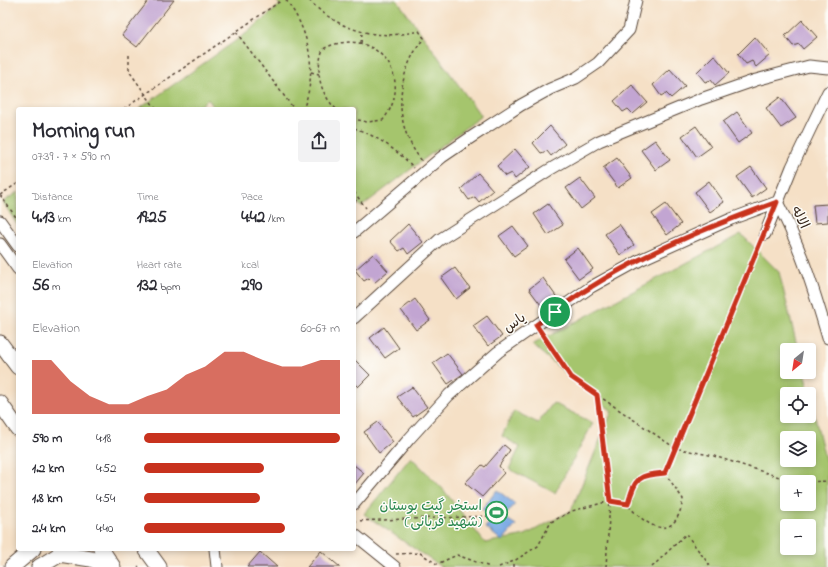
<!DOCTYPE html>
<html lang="en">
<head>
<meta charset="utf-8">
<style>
	body { margin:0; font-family:"Indie Flower","Playpen Sans Arabic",sans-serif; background:#f2f2f3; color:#2b2b33; height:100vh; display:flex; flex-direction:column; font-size:15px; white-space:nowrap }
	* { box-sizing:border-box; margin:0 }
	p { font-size:13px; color:#7c7c81 }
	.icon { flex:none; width:22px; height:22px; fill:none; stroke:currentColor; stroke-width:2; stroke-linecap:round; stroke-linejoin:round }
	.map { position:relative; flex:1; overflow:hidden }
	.drawer { position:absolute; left:16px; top:107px; width:340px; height:444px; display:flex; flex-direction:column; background:#fff; border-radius:4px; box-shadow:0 2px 6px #0003 }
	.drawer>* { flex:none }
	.needle { width:26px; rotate:210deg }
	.controls { position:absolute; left:780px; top:343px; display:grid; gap:8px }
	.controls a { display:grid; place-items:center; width:36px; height:36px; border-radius:4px; background:#fff; box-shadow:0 2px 6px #0003; font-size:20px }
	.pin { position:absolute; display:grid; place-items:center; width:34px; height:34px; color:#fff; margin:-17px; border:2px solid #fff; border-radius:50%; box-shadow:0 1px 4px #0007 }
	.round { display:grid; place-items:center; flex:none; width:42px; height:42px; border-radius:4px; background:#f2f2f3 }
	.overview { display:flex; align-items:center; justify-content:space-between; height:68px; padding:0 16px }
	h1 { font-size:22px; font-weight:700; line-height:30px }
	.stats { display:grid; grid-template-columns:repeat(3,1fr); gap:6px; height:68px; padding:4px 16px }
	.stats div { display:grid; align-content:center }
	.stats b { font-size:17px; font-weight:700 }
	.stats small { font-size:11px; font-weight:400 }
	.stats p { font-size:11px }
	.chart { height:112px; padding:8px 16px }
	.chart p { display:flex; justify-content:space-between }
	.chart svg { width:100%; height:72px; margin-top:4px; fill:#c8321e; opacity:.7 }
	ul { padding:0 16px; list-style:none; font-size:13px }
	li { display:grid; grid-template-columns:64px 48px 1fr; align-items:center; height:30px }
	li i { height:10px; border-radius:5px; background:#c8321e }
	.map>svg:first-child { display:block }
	.green { fill:#a5c56d; stroke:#707846; fill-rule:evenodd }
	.water { fill:#79a9e4; stroke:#5a6a81 }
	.building { fill:#c2a5d2 }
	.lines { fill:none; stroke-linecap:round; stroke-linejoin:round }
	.minor-casing { stroke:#574537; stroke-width:13 }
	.secondary-casing { stroke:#574537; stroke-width:17 }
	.path { stroke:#574537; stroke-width:1.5; stroke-dasharray:3 3; stroke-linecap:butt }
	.minor { stroke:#fff; stroke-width:11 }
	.secondary { stroke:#fff; stroke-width:15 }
	.route-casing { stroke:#fff; stroke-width:8 }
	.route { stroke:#c8321e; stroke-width:5 }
	.labels { text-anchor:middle; stroke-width:3; stroke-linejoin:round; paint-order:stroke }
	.street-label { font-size:14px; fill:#3b2a1e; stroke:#fdfcf7 }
	.leisure-label { font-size:14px; fill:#27864d; stroke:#fdfcf7; text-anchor:end }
</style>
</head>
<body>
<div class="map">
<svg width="828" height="567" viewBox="0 0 828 567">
	<rect width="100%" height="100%" fill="#fdfcf7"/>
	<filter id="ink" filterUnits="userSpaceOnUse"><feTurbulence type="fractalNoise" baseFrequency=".025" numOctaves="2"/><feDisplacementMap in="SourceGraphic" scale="8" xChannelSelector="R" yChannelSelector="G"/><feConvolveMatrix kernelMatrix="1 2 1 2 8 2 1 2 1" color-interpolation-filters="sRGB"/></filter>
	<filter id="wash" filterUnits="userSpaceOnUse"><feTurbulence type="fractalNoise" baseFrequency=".012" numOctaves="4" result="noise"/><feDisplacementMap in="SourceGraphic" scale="16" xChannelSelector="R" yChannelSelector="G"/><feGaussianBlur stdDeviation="0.9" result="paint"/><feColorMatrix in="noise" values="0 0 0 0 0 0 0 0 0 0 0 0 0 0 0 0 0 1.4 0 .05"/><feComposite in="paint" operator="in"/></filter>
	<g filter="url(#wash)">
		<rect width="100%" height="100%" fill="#f5e0c6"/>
		<path class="green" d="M 276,0 L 397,0 L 481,116 L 361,207 L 354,197 L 354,109 L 215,109 L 208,99 L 196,109 L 139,109 L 248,32 L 280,5 Z
			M 18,192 L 18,226 L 3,202 Z
			M 741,234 L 779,272 L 798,350 L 787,350 L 787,372 L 804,372 L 827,467 L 828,567 L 441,567 L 364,514 L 411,457 L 442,488 L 485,543 L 525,535 L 571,511 L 612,411 L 532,345 ZM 787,394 L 809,394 L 809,416 L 787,416 ZM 787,438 L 809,438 L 809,460 L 787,460 ZM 787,482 L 809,482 L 809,504 L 787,504 ZM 787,526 L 809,526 L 809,548 L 787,548 Z
			M 553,403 L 593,423 L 555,493 L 509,469 L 520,447 L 502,436 L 514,411 L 538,423 Z"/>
		<path class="water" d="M 497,490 L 515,504 L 504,517 L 516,525 L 502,541 L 485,527 L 490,523 L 491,516 L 482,509 Z"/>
		<g id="blocks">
			<path class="building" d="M 149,0 L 174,0 L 137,47 L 122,35 Z
				M 802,20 L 817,37 L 803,49 L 799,44 L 793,46 L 785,36 Z
				M 755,37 L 770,55 L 756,67 L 752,61 L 746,64 L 738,54 Z
				M 714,55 L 729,73 L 715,85 L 711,80 L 705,82 L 697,72 Z
				M 670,69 L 685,86 L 671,98 L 666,93 L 661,96 L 653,85 Z
				M 632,85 L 647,102 L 633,114 L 628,109 L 623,112 L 614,101 Z
				M 780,97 L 796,118 L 781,128 L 766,108 Z
				M 737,112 L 752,133 L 738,143 L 723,122 Z
				M 550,126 L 565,144 L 551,156 L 547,151 L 541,153 L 533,143 Z
				M 696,126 L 711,147 L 697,157 L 682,136 Z
				M 655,140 L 670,160 L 656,170 L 641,150 Z
				M 515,149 L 530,167 L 515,179 L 511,173 L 505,176 L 497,166 Z
				M 617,158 L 632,178 L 618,188 L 603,168 Z
				M 751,167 L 766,188 L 752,198 L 737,177 Z
				M 478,173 L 493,190 L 479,202 L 475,197 L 469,200 L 461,189 Z
				M 580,178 L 595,198 L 581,209 L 566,188 Z
				M 709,181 L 724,202 L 710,212 L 695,192 Z
				M 548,204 L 563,225 L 548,235 L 534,214 Z
				M 666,204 L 681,224 L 667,235 L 652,214 Z
				M 828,204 L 828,222 L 815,223 L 813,205 Z
				M 408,224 L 423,242 L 408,254 L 404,248 L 399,251 L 390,241 Z
				M 619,224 L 634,245 L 620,255 L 605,234 Z
				M 513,226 L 528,246 L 514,256 L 499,236 Z
				M 578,248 L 593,269 L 579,279 L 564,259 Z
				M 373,254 L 388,271 L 374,283 L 369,278 L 364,281 L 355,270 Z
				M 455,268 L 470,288 L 456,299 L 441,278 Z
				M 543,278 L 558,299 L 544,309 L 529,289 Z
				M 415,299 L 430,320 L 416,330 L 401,310 Z
				M 487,316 L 502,336 L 488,346 L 473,326 Z
				M 384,327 L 399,348 L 385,358 L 370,338 Z
				M 447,353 L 463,374 L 448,384 L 433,363 Z
				M 354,359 L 370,375 L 358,387 L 354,383 Z
				M 412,387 L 427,407 L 413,417 L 397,397 Z
				M 378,422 L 393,442 L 379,453 L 364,432 Z
				M 504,445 L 510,450 L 499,466 L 504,473 L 482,497 L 465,483 L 482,465 L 485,467 Z
				M 354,465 L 364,473 L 354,485 Z
				M 321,551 L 340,567 L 307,567 Z
				M 260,552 L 277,567 L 247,567 Z"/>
		</g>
	</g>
	<g filter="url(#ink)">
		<use href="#blocks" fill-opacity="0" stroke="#574537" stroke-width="1"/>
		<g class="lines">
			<defs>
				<path id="minor" d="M 0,221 L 18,246
					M 354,232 L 442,157 L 470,138 L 521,105 L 550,89 L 576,78 L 598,63 L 629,30 L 636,0
					M 765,234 L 792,167 L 828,92
					M 0,244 L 18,269
					M 354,318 L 439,240 L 549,170 L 599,141 L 701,99 L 756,80 L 809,66 L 828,68
					M 354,504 L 409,439 L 449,395 L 498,352 L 591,287 L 642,259 L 731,219 L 777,202 C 800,245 814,290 828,338
					M 354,534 L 395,567
					M 215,549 L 217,567"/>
				<path id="secondary" d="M 0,343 L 18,367
					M 0,403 L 18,429
					M 61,549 L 59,554 L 91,559 L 109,567
					M 101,549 L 113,567
					M 146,549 L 159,567
					M 12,567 L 33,549
					M 39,567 L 67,550"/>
			</defs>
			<use href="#minor" class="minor-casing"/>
			<use href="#secondary" class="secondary-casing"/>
			<path class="path" d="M 286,0 C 310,31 318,73 303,109
				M 309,0 C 338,31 378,41 419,31 L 424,38 C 395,75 392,124 422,161
				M 236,32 L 294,109
				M 361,43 L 362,33
				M 129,55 L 129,71 L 156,109
				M 311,72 L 319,74
				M 124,109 L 282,0
				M 336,109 C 319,92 315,71 323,49 C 372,23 418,76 383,120 L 367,122 L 354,119
				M 354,128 C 377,136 397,150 414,168
				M 354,192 L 366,208
				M 0,195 L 18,220
				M 0,195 L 18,183
				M 354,202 L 358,199
				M 542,335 L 571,377 L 675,448 L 714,456 L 795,482
				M 665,473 L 683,499 C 676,543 648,529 627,504 C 635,478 638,475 665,473 L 761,244
				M 804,482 L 828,481
				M 354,521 L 491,516
				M 396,554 L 420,553 L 437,564 L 457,555 L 490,567
				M 138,566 L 139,567
				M 499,567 L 514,561 L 538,546 L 551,522 L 572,511 L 610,501 L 597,395
				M 514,567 L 514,561
				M 606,567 L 610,501 L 627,504
				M 652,567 L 686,534 L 711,567"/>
			<use href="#minor" class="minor"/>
			<use href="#secondary" class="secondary"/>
		</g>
	</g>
	<g class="lines" filter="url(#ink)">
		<defs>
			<path id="route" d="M 777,202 L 665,473 C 638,475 635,478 628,504 L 610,501 L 597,395 L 571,377 L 536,325 C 554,313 572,298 591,287 C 648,251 714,225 777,202 Z"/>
		</defs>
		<use href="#route" class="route-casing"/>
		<use href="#route" class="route"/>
	</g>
	<defs>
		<symbol id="stadium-ring" viewBox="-11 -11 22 22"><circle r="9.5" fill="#fdfcf7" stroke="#2e9e5b" stroke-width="1.5"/><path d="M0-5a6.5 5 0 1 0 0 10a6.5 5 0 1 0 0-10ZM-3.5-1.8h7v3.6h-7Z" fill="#2e9e5b"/></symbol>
	</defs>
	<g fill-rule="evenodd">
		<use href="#stadium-ring" x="484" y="500" width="25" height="25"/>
	</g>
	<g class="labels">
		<g class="street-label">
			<text transform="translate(801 217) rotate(64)" y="5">الاله</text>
			<text transform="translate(514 322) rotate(-35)" y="5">یاس</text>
		</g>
		<g class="leisure-label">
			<text x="482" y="510">استخر گیت بوستان<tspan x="482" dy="16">(شهید قربانی)</tspan></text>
		</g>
	</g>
</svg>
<div class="controls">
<a><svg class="needle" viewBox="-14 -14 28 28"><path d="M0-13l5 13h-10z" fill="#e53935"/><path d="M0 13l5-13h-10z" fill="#7c7c81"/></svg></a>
<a><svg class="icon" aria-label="locate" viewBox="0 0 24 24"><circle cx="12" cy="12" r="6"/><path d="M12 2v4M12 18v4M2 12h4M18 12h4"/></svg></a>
<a><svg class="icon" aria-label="layers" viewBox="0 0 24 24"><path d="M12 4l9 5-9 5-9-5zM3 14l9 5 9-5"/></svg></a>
<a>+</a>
<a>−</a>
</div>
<div class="pin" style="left:555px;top:312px;background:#1e9e55"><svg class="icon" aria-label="arrive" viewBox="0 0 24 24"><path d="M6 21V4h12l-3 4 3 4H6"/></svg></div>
<section class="drawer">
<div class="overview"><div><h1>Morning run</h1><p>07:39 · 7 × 590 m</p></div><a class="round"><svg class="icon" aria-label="share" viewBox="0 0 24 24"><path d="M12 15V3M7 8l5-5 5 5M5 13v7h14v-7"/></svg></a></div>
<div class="stats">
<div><p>Distance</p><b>4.13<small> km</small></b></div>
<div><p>Time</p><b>19:25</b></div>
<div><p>Pace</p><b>4:42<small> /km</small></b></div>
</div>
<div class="stats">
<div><p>Elevation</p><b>56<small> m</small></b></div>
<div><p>Heart rate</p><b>132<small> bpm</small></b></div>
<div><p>kcal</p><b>290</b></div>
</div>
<div class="chart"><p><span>Elevation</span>60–67 m</p>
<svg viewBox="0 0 160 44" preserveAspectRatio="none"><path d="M0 44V11L10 11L20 24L30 33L40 38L50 38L60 33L70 29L80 20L90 15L100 6L110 6L120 11L130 15L140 15L150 11L160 11V44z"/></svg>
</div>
<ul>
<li><b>590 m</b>4:18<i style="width:100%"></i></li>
<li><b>1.2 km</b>4:52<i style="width:61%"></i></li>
<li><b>1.8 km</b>4:54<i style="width:59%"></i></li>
<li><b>2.4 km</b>4:40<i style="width:72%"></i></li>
</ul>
</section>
</div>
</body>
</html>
